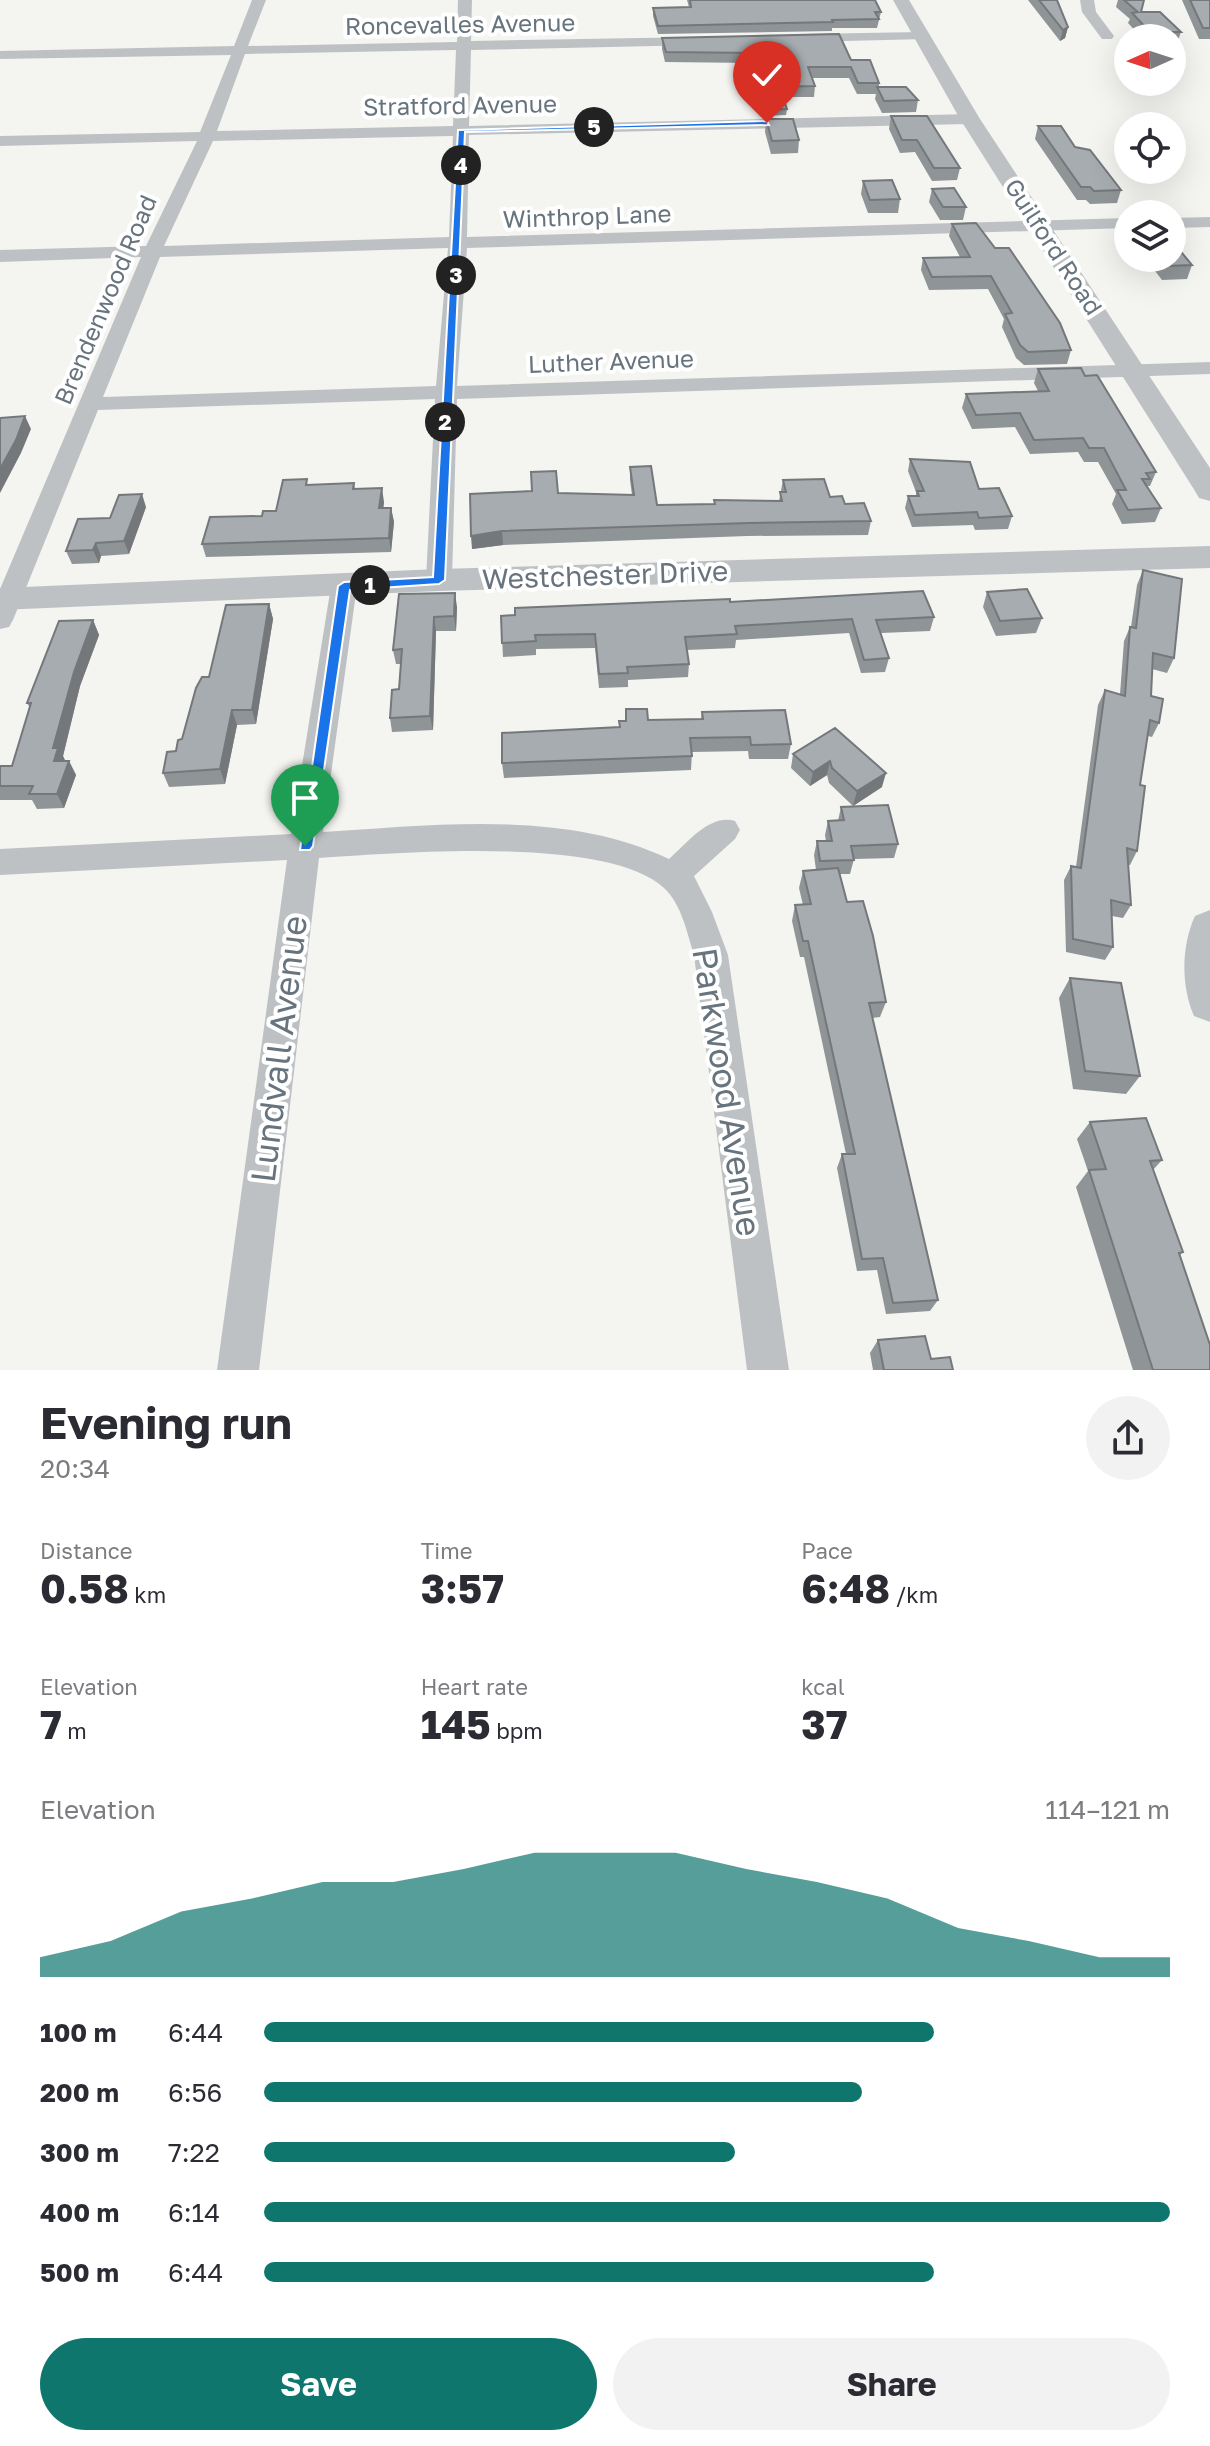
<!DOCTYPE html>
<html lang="en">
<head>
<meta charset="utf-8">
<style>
	body { margin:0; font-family:"Golos Text",sans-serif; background:#f2f2f3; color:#2b2b33; height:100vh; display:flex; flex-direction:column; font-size:30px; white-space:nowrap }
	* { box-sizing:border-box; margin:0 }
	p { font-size:26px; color:#7c7c81 }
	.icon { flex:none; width:44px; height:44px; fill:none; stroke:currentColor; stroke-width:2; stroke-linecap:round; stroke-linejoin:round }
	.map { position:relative; height:1370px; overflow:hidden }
	.side { display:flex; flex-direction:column; background:#fff; flex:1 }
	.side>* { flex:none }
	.needle { width:52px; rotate:267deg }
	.tools { position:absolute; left:1114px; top:24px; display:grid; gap:16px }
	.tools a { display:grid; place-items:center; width:72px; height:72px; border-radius:50%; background:#fff; box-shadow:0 8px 32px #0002; font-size:40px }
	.pin { position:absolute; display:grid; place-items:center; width:68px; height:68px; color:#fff; margin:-82px -34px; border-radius:50% 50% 50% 0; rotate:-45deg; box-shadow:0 0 8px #0007 }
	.pin .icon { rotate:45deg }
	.km { position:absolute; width:40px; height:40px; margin:-20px; border-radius:50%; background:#222; color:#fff; font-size:22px; line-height:40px; text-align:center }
	.round { display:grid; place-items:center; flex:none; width:84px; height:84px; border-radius:42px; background:#f2f2f3 }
	.head { display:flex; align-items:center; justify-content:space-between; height:136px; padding:0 40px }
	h1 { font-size:44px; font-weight:700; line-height:60px }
	.metrics { display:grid; grid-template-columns:repeat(3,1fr); gap:12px; height:136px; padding:8px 40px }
	.metrics div { display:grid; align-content:center }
	.metrics b { font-size:40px; font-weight:700 }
	.metrics small { font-size:22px; font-weight:400 }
	.metrics p { font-size:22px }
	.chart { height:224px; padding:16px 40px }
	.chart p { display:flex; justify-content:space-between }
	.chart svg { width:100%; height:144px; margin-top:8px; fill:#0f766e; opacity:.7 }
	.cta { display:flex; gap:16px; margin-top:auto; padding:16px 40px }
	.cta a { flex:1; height:92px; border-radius:48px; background:#0f766e; color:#fff; font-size:32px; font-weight:700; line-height:92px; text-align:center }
	.cta a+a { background:#f2f2f3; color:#2b2b33 }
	ul { padding:0 40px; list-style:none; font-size:26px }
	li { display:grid; grid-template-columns:128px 96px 1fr; align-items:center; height:60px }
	li i { height:20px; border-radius:10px; background:#0f766e }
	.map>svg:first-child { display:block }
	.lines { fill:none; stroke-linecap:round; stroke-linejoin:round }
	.minor { fill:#bec1c4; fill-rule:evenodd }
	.tertiary { fill:#bec1c4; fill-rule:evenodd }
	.wall { fill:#8f9497 }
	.shaded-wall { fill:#74787b }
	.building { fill:#a6acb0; stroke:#74787b; stroke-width:2 }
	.route { fill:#1a73e8; stroke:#fff; stroke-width:2 }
	.labels { text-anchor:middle; stroke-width:8; stroke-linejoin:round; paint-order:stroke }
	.far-street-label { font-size:24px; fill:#67747e; stroke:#fff }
	.street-label { font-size:28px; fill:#67747e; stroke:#fff }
	.near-street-label { font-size:34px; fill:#67747e; stroke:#fff }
</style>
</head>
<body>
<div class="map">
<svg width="1210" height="1370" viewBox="0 0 1210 1370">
	<rect width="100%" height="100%" fill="#f4f4f1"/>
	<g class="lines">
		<path class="minor" d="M 252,0 L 266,0 L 248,46 L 457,42 L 458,0 L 472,0 L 471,41 L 700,37 L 707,41 L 700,45 L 471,50 L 469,126 L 970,114 L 978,119 L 970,124 L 469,135 L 467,237 L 1128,218 L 1128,228 L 467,248 L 457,386 L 1210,362 L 1210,374 L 457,399 L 452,580 L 448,586 L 430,586 L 426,580 L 435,399 L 98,410 L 13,620 L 9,627 L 0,629 L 0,589 L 141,257 L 0,262 L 0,250 L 146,246 L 197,141 L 0,146 L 0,136 L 200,132 L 231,55 L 0,59 L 0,51 L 234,46 ZM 456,50 L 453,126 L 217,131 L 245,54 ZM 453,136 L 449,237 L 164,246 L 213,141 ZM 448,248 L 436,386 L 103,397 L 160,257 Z
			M 1080,0 L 1094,0 L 1096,12 L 1114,36 L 1112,39 L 1102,39 L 1082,12 Z
			M 921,32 L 926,33 L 926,39 L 805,42 L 798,38 L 805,34 Z
			M 1210,217 L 1210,227 L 1172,228 L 1172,218 Z
			M 344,577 L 353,580 L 357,586 L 323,832 C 434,825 566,809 669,859 C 687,843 710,813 735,821 L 740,830 L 735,839 L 694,876 L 712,912 L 728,955 L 789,1370 L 747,1370 L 694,955 C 687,933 682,905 664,888 C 608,835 395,853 319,858 L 259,1370 L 217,1370 L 287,860 L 0,875 L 0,849 L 291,834 L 331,586 L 335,580 Z"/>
		<path class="tertiary" d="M 893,0 L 909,0 L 980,119 L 1210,468 L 1210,501 L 1199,498 L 1195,491 L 960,119 Z
			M 1210,546 L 1210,568 L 439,591 L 0,610 L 0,588 L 439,569 Z
			M 1210,910 L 1210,1022 L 1194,1016 C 1181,987 1181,946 1195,916 Z"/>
	</g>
	<path class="wall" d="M 687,0 L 875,0 L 881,12 L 877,28 L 832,28 L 832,31 L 658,34 L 653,16 L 653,8 L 689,7 Z
		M 1028,0 L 1057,0 L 1068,27 L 1065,38 L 1060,41 Z
		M 1118,0 L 1144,0 L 1141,12 L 1181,32 L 1177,43 L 1172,43 L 1172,38 L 1142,38 L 1128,23 L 1130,19 L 1116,7 Z
		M 1182,0 L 1210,0 L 1210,39 L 1199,39 Z
		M 662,38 L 851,60 L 879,83 L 879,87 L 918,100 L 916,112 L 882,113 L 875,99 L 876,94 L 857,94 L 849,78 L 812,78 L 815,86 L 814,97 L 783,97 L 787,109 L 786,115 L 760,116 L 756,102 L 756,96 L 766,96 L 754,63 L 665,62 L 662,49 Z
		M 891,116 L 960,168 L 957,180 L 932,181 L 915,152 L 900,153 L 889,129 Z
		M 766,119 L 799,140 L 798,153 L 771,154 L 765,132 Z
		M 1038,126 L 1075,147 L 1121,190 L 1117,203 L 1090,204 L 1086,200 L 1077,200 L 1035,139 Z
		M 863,181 L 900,199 L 898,213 L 868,213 L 861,194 Z
		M 932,189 L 966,207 L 963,220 L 940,220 L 929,202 Z
		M 952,224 L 1071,350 L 1067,364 L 1024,365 L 1016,358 L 1002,327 L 1004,319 L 988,289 L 929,290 L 921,270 L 923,258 L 960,257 L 949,236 Z
		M 1145,258 L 1172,258 L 1192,265 L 1187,279 L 1162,280 Z
		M 1038,369 L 1085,376 L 1156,472 L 1150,486 L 1147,486 L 1161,508 L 1155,522 L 1122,524 L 1112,504 L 1116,494 L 1098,462 L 1084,462 L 1078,452 L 1030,454 L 1015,427 L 972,429 L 962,408 L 966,394 L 1038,391 L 1034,383 Z
		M 910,459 L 979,489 L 1012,516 L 1008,529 L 975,530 L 973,525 L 912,527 L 905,508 L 908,496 L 916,496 L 916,492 L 908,471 Z
		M 630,467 L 657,505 L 714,504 L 714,500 L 779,501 L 783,480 L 830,497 L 845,504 L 871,521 L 868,535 L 747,536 L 503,545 L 472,549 L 532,491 L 558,493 L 632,495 L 630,480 Z
		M 354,483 L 355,489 L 384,502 L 383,508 L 391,508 L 394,522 L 391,552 L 206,557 L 202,544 L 276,511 L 308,485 Z
		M 146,507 L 129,554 L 101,556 L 99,563 L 72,564 L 66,551 Z
		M 1143,570 L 1174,658 L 1167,673 L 1152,669 L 1151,696 L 1159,723 L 1152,737 L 1148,736 L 1140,785 L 1137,851 L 1130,865 L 1128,865 L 1131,905 L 1123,918 L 1112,916 L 1113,947 L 1105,960 L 1066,952 L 1064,880 L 1071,866 L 1076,867 L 1098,705 L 1105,690 L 1120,694 L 1124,641 L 1130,627 L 1131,627 L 1137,585 Z
		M 987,592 L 1042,618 L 1036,633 L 996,636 L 983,607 Z
		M 399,594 L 457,607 L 456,631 L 436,631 L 433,730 L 392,732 L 390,718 L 399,689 L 401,664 L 396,664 L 393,650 Z
		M 730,602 L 934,617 L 930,631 L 881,633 L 889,658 L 885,672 L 861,673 L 849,633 L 736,640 L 735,648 L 687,650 L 689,664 L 688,677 L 628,680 L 628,687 L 599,688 L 595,648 L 536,649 L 536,655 L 503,657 L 501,616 Z
		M 269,604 L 273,619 L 256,724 L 237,725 L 225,784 L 169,787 L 163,773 L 182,739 L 209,677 Z
		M 93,620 L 99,635 L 80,686 L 63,756 L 65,761 L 69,761 L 76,775 L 64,808 L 37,809 L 32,800 L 0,800 L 0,766 L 12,766 L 30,708 L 27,703 Z
		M 626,709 L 648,720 L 701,719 L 702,712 L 791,744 L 788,759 L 749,759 L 748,751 L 692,752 L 691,770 L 504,778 L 502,763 L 619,727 L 626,721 Z
		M 835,728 L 882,787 L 853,806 L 829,783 L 827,775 L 810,786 L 791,768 L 793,754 Z
		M 841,807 L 898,844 L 894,858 L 854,859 L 850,874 L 840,874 L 847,902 L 886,1002 L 880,1017 L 872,1018 L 938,1300 L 930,1311 L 886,1314 L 877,1270 L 857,1271 L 837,1168 L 842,1154 L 846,1154 L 804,957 L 800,957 L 792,921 L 795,905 L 803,905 L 799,888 L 803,871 L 816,870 L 814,855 L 817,841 L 826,841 L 825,835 L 828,821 L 838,821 Z
		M 1070,978 L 1140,1076 L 1126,1094 L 1073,1089 L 1059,998 Z
		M 1090,1122 L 1162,1160 L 1153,1170 L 1183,1252 L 1180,1255 L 1210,1370 L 1133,1370 L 1076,1187 L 1088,1171 L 1077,1139 Z
		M 878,1340 L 931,1359 L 953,1370 L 873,1370 L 870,1353 Z"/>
	<path class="shaded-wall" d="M 1068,27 L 1065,38 L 1060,41 L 1063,30 Z
		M 25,416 L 31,429 L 21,453 L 0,493 L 0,469 Z
		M 382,488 L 384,502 L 382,522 L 379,508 Z
		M 142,494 L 146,507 L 129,554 L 124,541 Z
		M 391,508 L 394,522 L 391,552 L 389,538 Z
		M 502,531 L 503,545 L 472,549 L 471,536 Z
		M 96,543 L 101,556 L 99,563 L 93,550 Z
		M 455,593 L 457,607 L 456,631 L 454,616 Z
		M 269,604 L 273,619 L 256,724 L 252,710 Z
		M 434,617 L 436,631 L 433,730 L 430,716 Z
		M 93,620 L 99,635 L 80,686 L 63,756 L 66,762 L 54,761 L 53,748 L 74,672 Z
		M 232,710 L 237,725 L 225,784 L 220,769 Z
		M 69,761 L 76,775 L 64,808 L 57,794 Z
		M 830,761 L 827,775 L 810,786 L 813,772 Z
		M 886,773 L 882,787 L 853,806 L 857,791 Z"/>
	<path class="building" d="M 690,0 L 875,0 L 881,12 L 875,12 L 879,19 L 832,20 L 833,22 L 658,26 L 653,8 L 691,7 Z
		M 1039,0 L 1057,0 L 1068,27 L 1063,30 Z
		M 1124,0 L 1144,0 L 1141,12 L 1160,12 L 1181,32 L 1150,32 L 1132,13 L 1138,12 Z
		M 1190,0 L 1210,0 L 1210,28 L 1203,28 Z
		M 839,34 L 851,60 L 870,60 L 879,83 L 858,83 L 851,67 L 808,67 L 815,86 L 768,87 L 755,53 L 666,52 L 662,38 Z
		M 877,87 L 906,87 L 918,100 L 884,101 Z
		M 782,95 L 787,109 L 761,110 L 756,96 Z
		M 891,116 L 927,116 L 960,168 L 934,168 L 917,140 L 902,140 Z
		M 766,119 L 793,119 L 799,140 L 772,141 Z
		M 1038,126 L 1061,126 L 1075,147 L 1090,150 L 1121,190 L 1094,191 L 1090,187 L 1081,187 Z
		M 892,180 L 900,199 L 870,200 L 863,181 Z
		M 954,188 L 966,207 L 943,207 L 932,189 Z
		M 976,223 L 995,248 L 1009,248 L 1060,323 L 1071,350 L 1028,352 L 1020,345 L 1005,314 L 1012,313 L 991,276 L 932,277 L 923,258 L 970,257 L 952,224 Z
		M 1172,241 L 1192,265 L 1167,266 L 1160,258 L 1172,258 Z
		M 1081,368 L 1085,376 L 1097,375 L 1156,472 L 1146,473 L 1150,479 L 1142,479 L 1161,508 L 1128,510 L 1117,490 L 1126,490 L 1104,448 L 1089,448 L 1083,438 L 1034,440 L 1020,413 L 976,415 L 966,394 L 1049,391 L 1038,369 Z
		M 25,416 L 16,440 L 0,469 L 0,418 Z
		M 910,459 L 970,462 L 979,489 L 999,488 L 1012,516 L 979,518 L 977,512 L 915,515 L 908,496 L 919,496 L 917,491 L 924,491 Z
		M 651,466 L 657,505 L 715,504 L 714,500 L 782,501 L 780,492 L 786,492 L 783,480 L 824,479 L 830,497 L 842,496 L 845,504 L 864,503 L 871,521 L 749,523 L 502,531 L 471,536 L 470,494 L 532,491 L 531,472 L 556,471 L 558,493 L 634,495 L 630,467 Z
		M 307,479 L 306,485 L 354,483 L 353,489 L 382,488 L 379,508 L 391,508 L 389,538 L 202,544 L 210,517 L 262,516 L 263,511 L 276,511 L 283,480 Z
		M 142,494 L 124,541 L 96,543 L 93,550 L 66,551 L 78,519 L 110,518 L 119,495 Z
		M 1143,570 L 1182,579 L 1174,658 L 1153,653 L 1151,696 L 1163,699 L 1159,723 L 1150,720 L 1140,785 L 1145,786 L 1137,851 L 1127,848 L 1131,905 L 1111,900 L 1113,947 L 1073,939 L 1071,866 L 1081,868 L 1105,690 L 1125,696 L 1130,627 L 1136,628 Z
		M 1027,589 L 1042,618 L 1000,621 L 987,592 Z
		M 923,591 L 934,617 L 876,620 L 889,658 L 864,660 L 852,619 L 735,626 L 737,634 L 685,637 L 689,664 L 627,667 L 628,673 L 599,674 L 595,634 L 535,635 L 536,641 L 502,643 L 501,616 L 515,615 L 515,608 L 730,599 L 730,602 Z
		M 455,593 L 454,616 L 434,617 L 430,716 L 390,718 L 392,690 L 399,689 L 402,649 L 393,650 L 399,594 Z
		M 269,604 L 252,710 L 232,710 L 220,769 L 163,773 L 167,752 L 176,751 L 178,740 L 182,739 L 196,688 L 202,677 L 209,677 L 226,605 Z
		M 93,620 L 74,672 L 53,748 L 58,748 L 54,761 L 69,761 L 57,794 L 29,794 L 33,786 L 0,786 L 0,766 L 12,766 L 31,703 L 27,703 L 59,621 Z
		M 626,709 L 647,709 L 648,720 L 703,719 L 702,712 L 785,710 L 791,744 L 751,745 L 750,737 L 690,738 L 692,756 L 502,763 L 502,733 L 620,727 L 619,721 L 626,721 Z
		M 835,728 L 886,773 L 857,791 L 832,768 L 830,761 L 813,772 L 793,754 Z
		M 888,805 L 898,844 L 851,846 L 854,860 L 820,861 L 817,841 L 832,841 L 828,821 L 844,820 L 841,807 Z
		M 838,868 L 847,902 L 863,901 L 873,936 L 886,1002 L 869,1003 L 938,1300 L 893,1303 L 883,1258 L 862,1259 L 842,1154 L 855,1154 L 808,941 L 803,941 L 795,905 L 811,904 L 803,871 Z
		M 1070,978 L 1121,983 L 1140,1076 L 1085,1071 Z
		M 1146,1118 L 1162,1160 L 1150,1161 L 1183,1252 L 1179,1253 L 1210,1345 L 1210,1370 L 1153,1370 L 1089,1170 L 1106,1169 L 1090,1122 Z
		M 925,1336 L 931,1359 L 950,1357 L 953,1370 L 884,1370 L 878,1340 Z"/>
	<path class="route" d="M 767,121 L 769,125 L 465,132 L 445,580 L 439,584 L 350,590 L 313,846 L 310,850 L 300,850 L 338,586 L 344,582 L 433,577 L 458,130 Z"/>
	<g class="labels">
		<g class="far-street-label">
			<text transform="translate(460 25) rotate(-1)" y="8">Roncevalles Avenue</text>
			<text transform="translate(460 106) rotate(-1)" y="8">Stratford Avenue</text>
			<text transform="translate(587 217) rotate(-2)" y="8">Winthrop Lane</text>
			<text transform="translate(1053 247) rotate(57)" y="8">Guilford Road</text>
			<text transform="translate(106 300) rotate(-67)" y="8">Brendenwood Road</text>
			<text transform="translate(611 362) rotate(-2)" y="8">Luther Avenue</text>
		</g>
		<g class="street-label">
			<text transform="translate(605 575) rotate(-2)" y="10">Westchester Drive</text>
		</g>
		<g class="near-street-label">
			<text transform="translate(279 1049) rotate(-83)" y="12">Lundvall Avenue</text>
			<text transform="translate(727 1092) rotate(81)" y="12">Parkwood Avenue</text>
		</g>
	</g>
</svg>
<div class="tools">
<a><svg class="needle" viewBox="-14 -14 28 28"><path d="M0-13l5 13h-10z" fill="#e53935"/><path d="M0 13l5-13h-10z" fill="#7c7c81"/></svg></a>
<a><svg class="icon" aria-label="locate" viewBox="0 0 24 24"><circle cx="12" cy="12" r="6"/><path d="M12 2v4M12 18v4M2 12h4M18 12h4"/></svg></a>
<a><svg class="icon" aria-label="layers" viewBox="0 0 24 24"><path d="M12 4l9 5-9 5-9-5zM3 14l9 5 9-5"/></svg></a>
</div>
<div class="pin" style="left:305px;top:846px;background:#1e9e55"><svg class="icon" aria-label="arrive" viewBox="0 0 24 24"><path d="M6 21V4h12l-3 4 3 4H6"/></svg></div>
<div class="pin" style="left:767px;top:123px;background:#d93025"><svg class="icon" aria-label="check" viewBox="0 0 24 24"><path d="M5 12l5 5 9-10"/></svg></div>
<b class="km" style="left:370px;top:585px">1</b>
<b class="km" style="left:445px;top:422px">2</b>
<b class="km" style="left:456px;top:275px">3</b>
<b class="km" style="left:461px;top:165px">4</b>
<b class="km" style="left:594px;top:127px">5</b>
</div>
<section class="side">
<div class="head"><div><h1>Evening run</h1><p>20:34</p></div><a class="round"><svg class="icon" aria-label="share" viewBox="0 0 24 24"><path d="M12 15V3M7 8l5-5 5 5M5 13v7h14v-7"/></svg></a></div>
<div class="metrics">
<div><p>Distance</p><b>0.58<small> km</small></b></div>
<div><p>Time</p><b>3:57</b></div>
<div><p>Pace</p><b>6:48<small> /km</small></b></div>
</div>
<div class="metrics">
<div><p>Elevation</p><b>7<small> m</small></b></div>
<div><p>Heart rate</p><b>145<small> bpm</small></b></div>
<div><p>kcal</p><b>37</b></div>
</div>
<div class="chart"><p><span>Elevation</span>114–121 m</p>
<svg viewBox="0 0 160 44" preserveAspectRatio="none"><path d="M0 44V38L10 33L20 24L30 20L40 15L50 15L60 11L70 6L80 6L90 6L100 11L110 15L120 20L130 29L140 33L150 38L160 38V44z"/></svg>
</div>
<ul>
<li><b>100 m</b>6:44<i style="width:74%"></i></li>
<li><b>200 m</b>6:56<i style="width:66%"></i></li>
<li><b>300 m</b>7:22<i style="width:52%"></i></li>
<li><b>400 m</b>6:14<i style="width:100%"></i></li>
<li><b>500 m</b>6:44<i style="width:74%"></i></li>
</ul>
<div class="cta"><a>Save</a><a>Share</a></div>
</section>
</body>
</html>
